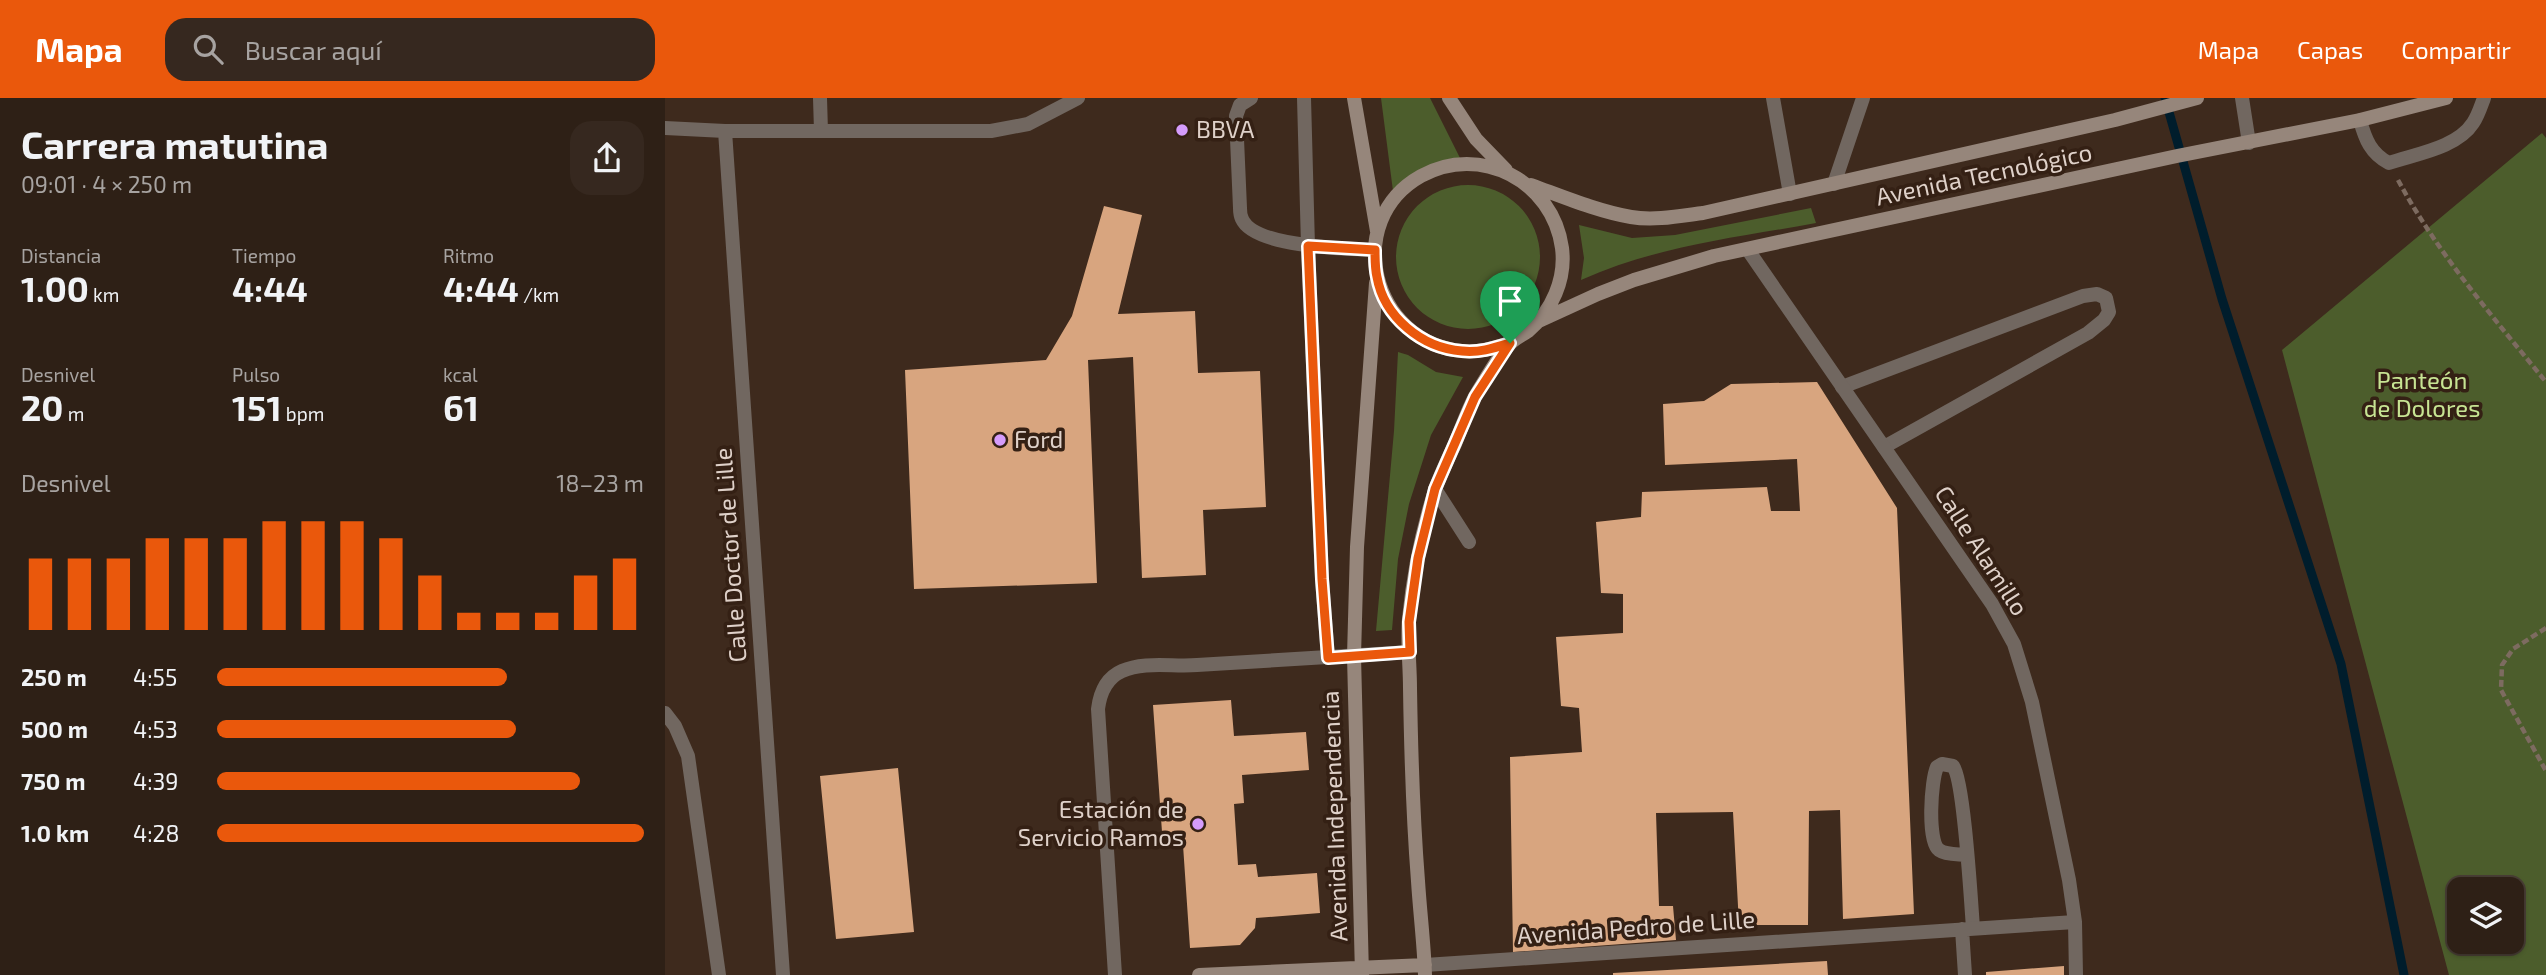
<!DOCTYPE html>
<html lang="es">
<head>
<meta charset="utf-8">
<style>
	body { margin:0; font-family:"Exo 2",sans-serif; background:#36281f; color:#f1f3f6; height:100vh; display:flex; flex-direction:column; font-size:26px; white-space:nowrap }
	* { box-sizing:border-box; margin:0 }
	p { font-size:23px; color:#a7a3a1 }
	.icon { flex:none; width:38px; height:38px; fill:none; stroke:currentColor; stroke-width:2; stroke-linecap:round; stroke-linejoin:round }
	.map { position:relative; flex:1; overflow:hidden }
	.details { display:flex; flex-direction:column; background:#2e2016; width:665px }
	.details>* { flex:none }
	.tools { position:absolute; left:1782px; top:779px; display:grid; gap:14px }
	.tools a { display:grid; place-items:center; width:77px; height:77px; border-radius:14px; background:#2e2016; box-shadow:0 2px 5px #0004,0 0 0 2px #493e35; font-size:35px }
	.pin { position:absolute; display:grid; place-items:center; width:60px; height:60px; color:#fff; margin:-72px -30px; border-radius:50% 50% 50% 0; rotate:-45deg; box-shadow:0 0 7px #0007 }
	.pin .icon { rotate:45deg }
	.round { display:grid; place-items:center; flex:none; width:74px; height:74px; border-radius:21px; background:#36281f }
	.head { display:flex; align-items:center; justify-content:space-between; height:119px; padding:0 21px }
	h1 { font-size:38px; font-weight:700; line-height:52px }
	.stats { display:grid; grid-template-columns:repeat(3,1fr); gap:10px; height:119px; padding:7px 21px }
	.stats div { display:grid; align-content:center }
	.stats b { font-size:35px; font-weight:700 }
	.stats small { font-size:19px; font-weight:400 }
	.stats p { font-size:19px }
	.chart { height:196px; padding:14px 21px }
	.chart p { display:flex; justify-content:space-between }
	.chart svg { width:100%; height:126px; margin-top:7px; stroke:#ea580c; stroke-width:6 }
	ul { padding:0 21px; list-style:none; font-size:23px }
	li { display:grid; grid-template-columns:112px 84px 1fr; align-items:center; height:52px }
	li i { height:18px; border-radius:9px; background:#ea580c }
	header { display:flex; align-items:center; gap:42px; box-sizing:border-box; height:98px; padding:0 35px; background:#ea580c; color:#fff }
	header strong { font-size:33px }
	nav { display:flex; gap:38px; margin-inline-start:auto; font-size:24px }
	.search { width:490px; height:63px; background:#36281f; display:flex; align-items:center; gap:18px; box-sizing:border-box; padding:0 24px; border-radius:21px; color:#a7a3a1; font-size:26px }
	main { display:flex; flex:1; min-height:0 }
	.map>svg:first-child { display:block }
	.green { fill:#4c5d2c; fill-rule:evenodd }
	.lines { fill:none; stroke-linecap:round; stroke-linejoin:round }
	.stream { stroke:#001d2c; stroke-width:9 }
	.building { fill:#d8a57f }
	.path { stroke:#7d6b60; stroke-width:4.5; stroke-dasharray:7 3.5; stroke-linecap:butt }
	.lane { stroke:#716760; stroke-width:14 }
	.street { stroke:#716760; stroke-width:14 }
	.secondary { stroke:#96867b; stroke-width:14 }
	.route-casing { stroke:#fff; stroke-width:14 }
	.route { stroke:#ea580c; stroke-width:9 }
	.poi-dot { fill:#d59cfb; stroke:#342014; stroke-width:2.5 }
	.labels { text-anchor:middle; stroke-width:7; stroke-linejoin:round; paint-order:stroke }
	.poi-label { font-size:24px; fill:#dfd1c9; stroke:#342014; text-anchor:start }
	.street-label { font-size:24px; fill:#dfd1c9; stroke:#342014 }
	.park-label { font-size:24px; fill:#c7e493; stroke:#342014 }
</style>
</head>
<body>
<header>
<strong>Mapa</strong>
<div class="search"><svg class="icon" aria-label="search" viewBox="0 0 24 24"><circle cx="10" cy="10" r="6"/><path d="M15 15l6 6"/></svg>Buscar aquí</div>
<nav><a>Mapa</a><a>Capas</a><a>Compartir</a></nav>
</header>
<main>
<section class="details">
<div class="head"><div><h1>Carrera matutina</h1><p>09:01 · 4 × 250 m</p></div><a class="round"><svg class="icon" aria-label="share" viewBox="0 0 24 24"><path d="M12 15V3M7 8l5-5 5 5M5 13v7h14v-7"/></svg></a></div>
<div class="stats">
<div><p>Distancia</p><b>1.00<small> km</small></b></div>
<div><p>Tiempo</p><b>4:44</b></div>
<div><p>Ritmo</p><b>4:44<small> /km</small></b></div>
</div>
<div class="stats">
<div><p>Desnivel</p><b>20<small> m</small></b></div>
<div><p>Pulso</p><b>151<small> bpm</small></b></div>
<div><p>kcal</p><b>61</b></div>
</div>
<div class="chart"><p><span>Desnivel</span>18–23 m</p>
<svg viewBox="0 0 160 44" preserveAspectRatio="none"><path d="M5 44V19M15 44V19M25 44V19M35 44V12M45 44V12M55 44V12M65 44V6M75 44V6M85 44V6M95 44V12M105 44V25M115 44V38M125 44V38M135 44V38M145 44V25M155 44V19"/></svg>
</div>
<ul>
<li><b>250 m</b>4:55<i style="width:68%"></i></li>
<li><b>500 m</b>4:53<i style="width:70%"></i></li>
<li><b>750 m</b>4:39<i style="width:85%"></i></li>
<li><b>1.0 km</b>4:28<i style="width:100%"></i></li>
</ul>
</section>
<div class="map">
<svg width="1881" height="877" viewBox="0 0 1881 877">
	<rect width="100%" height="100%" fill="#3e2a1d"/>
	<path class="green" d="M 716,0 L 765,0 L 798,66 L 728,93 Z
		M 1877,35 L 1881,40 L 1881,877 L 1784,877 L 1617,252 ZM 1794,791 L 1846,791 L 1846,844 L 1794,844 Z
		M731 159a72 72 0 1 1 144 0a72 72 0 1 1-144 0Z
		M 1146,110 L 1151,125 C 1069,140 992,148 916,182 L 919,160 L 914,127 L 967,140 L 1010,137 Z
		M 733,254 L 743,257 L 771,274 L 798,279 L 766,337 L 744,406 L 733,461 L 727,532 L 711,533 L 729,333 Z"/>
	<g class="lines">
		<path class="stream" d="M 1500,0 L 1557,201 L 1676,566 L 1739,877"/>
	</g>
	<path class="building" d="M 439,108 L 477,117 L 453,216 L 530,213 L 533,275 L 595,273 L 601,409 L 538,412 L 541,477 L 477,480 L 468,259 L 423,262 L 432,485 L 249,491 L 240,272 L 381,262 L 407,218 Z
		M 1152,284 L 1232,410 L 1249,816 L 1178,821 L 1175,712 L 1144,713 L 1143,827 L 1074,827 L 1068,714 L 991,715 L 994,808 L 1008,808 L 1011,842 L 848,854 L 845,659 L 917,654 L 914,610 L 896,608 L 891,539 L 958,535 L 958,496 L 936,495 L 931,424 L 976,419 L 977,394 L 1102,389 L 1106,413 L 1135,413 L 1132,361 L 1000,367 L 998,306 L 1039,303 L 1066,286 Z
		M 566,602 L 569,638 L 641,634 L 644,672 L 577,677 L 579,705 L 569,706 L 573,767 L 591,766 L 593,779 L 652,775 L 655,815 L 591,820 L 590,830 L 575,847 L 525,850 L 518,747 L 498,748 L 488,607 Z
		M 233,670 L 249,834 L 171,841 L 155,678 Z
		M 1162,863 L 1163,877 L 948,877 L 948,875 Z
		M 1399,868 L 1399,877 L 1321,877 L 1321,874 Z"/>
	<g class="lines">
		<path class="path" d="M 1733,82 C 1773,156 1828,219 1881,284
			M 1881,530 L 1848,551 L 1837,567 L 1836,592 L 1881,673"/>
		<path class="lane" d="M 586,0 L 575,7 L 571,18 L 575,110 C 575,113 575,117 577,121 C 589,149 682,151 710,152
			M 639,0 L 643,148 L 657,481 L 663,560
			M 1695,22 C 1700,41 1706,56 1724,65 C 1750,56 1792,50 1808,25 C 1813,18 1816,8 1819,0
			M 1177,289 L 1418,198 L 1432,196 L 1441,200 L 1444,214 L 1439,222 L 1423,235 L 1219,349
			M 770,391 L 804,444
			M 0,615 L 10,628 L 23,658 L 54,877
			M 1301,757 C 1293,756 1281,757 1274,752 C 1262,743 1266,682 1272,669 L 1277,666 L 1288,668 C 1299,682 1306,804 1308,830
			M 450,877 L 433,611 C 435,595 441,580 457,573 C 479,563 508,569 532,567 C 603,563 674,559 745,554"/>
		<path class="street" d="M 155,0 L 156,33
			M 1108,0 L 1125,96
			M 1577,0 L 1584,45
			M 0,30 L 60,33 L 326,33 L 363,26 L 413,0
			M 60,33 L 118,877
			M 1169,86 L 1198,0
			M 1083,152 L 1327,506 L 1349,546 L 1367,604 L 1404,782 L 1410,824 L 1411,877
			M 1297,831 L 1300,877
			M 760,867 L 1410,824"/>
		<path class="secondary" d="M 689,0 L 712,133
			M 784,0 L 811,41 L 841,72
			M 866,87 C 899,99 932,113 966,119 C 989,123 1015,118 1038,115 L 1450,22 L 1532,0
			M 874,223 L 933,196 L 969,182 L 1049,158 L 1512,58 L 1695,22 L 1781,0
			M 534,877 L 760,867
			M 697,877 L 689,558 L 692,449 L 711,185
			M 760,877 C 759,846 755,815 753,783 C 748,719 746,655 745,590 C 745,567 742,543 744,521 C 748,478 757,433 770,392 C 775,377 783,361 790,346 C 797,329 803,310 812,295 C 822,279 831,262 843,248 C 848,241 856,238 863,233 C 887,213 901,181 897,150 C 888,83 815,45 756,78 C 676,123 707,244 796,253 C 813,255 829,250 845,245"/>
	</g>
	<g class="lines">
		<defs>
			<path id="route" d="M 643,148 L 710,152 C 710,161 710,171 712,179 C 719,219 757,250 797,253 C 814,255 829,250 845,245 L 810,299 L 770,391 L 753,460 L 744,524 L 745,554 L 663,560 L 657,481 Z"/>
		</defs>
		<use href="#route" class="route-casing"/>
		<use href="#route" class="route"/>
	</g>
	<g class="poi-dot">
		<circle cx="517" cy="32" r="7"/>
		<circle cx="335" cy="342" r="7"/>
		<circle cx="533" cy="726" r="7"/>
	</g>
	<g class="labels">
		<g class="poi-label">
			<text x="531" y="40">BBVA</text>
			<text x="349" y="350">Ford</text>
			<text x="519" y="720" text-anchor="end">Estación de<tspan x="519" dy="28">Servicio Ramos</tspan></text>
		</g>
		<g class="street-label">
			<text transform="translate(1319 77) rotate(-12)" y="8">Avenida Tecnológico</text>
			<text transform="translate(1316 453) rotate(57)" y="8">Calle Alamillo</text>
			<text transform="translate(66 457) rotate(-94)" y="8">Calle Doctor de Lille</text>
			<text transform="translate(670 718) rotate(-92)" y="8">Avenida Independencia</text>
			<text transform="translate(971 830) rotate(-4)" y="8">Avenida Pedro de Lille</text>
		</g>
		<g class="park-label">
			<text x="1757" y="291">Panteón<tspan x="1757" dy="28">de Dolores</tspan></text>
		</g>
	</g>
</svg>
<div class="tools">
<a><svg class="icon" aria-label="layers" viewBox="0 0 24 24"><path d="M12 4l9 5-9 5-9-5zM3 14l9 5 9-5"/></svg></a>
</div>
<div class="pin" style="left:845px;top:245px;background:#1e9e55"><svg class="icon" aria-label="arrive" viewBox="0 0 24 24"><path d="M6 21V4h12l-3 4 3 4H6"/></svg></div>
</div>
</main>
</body>
</html>
